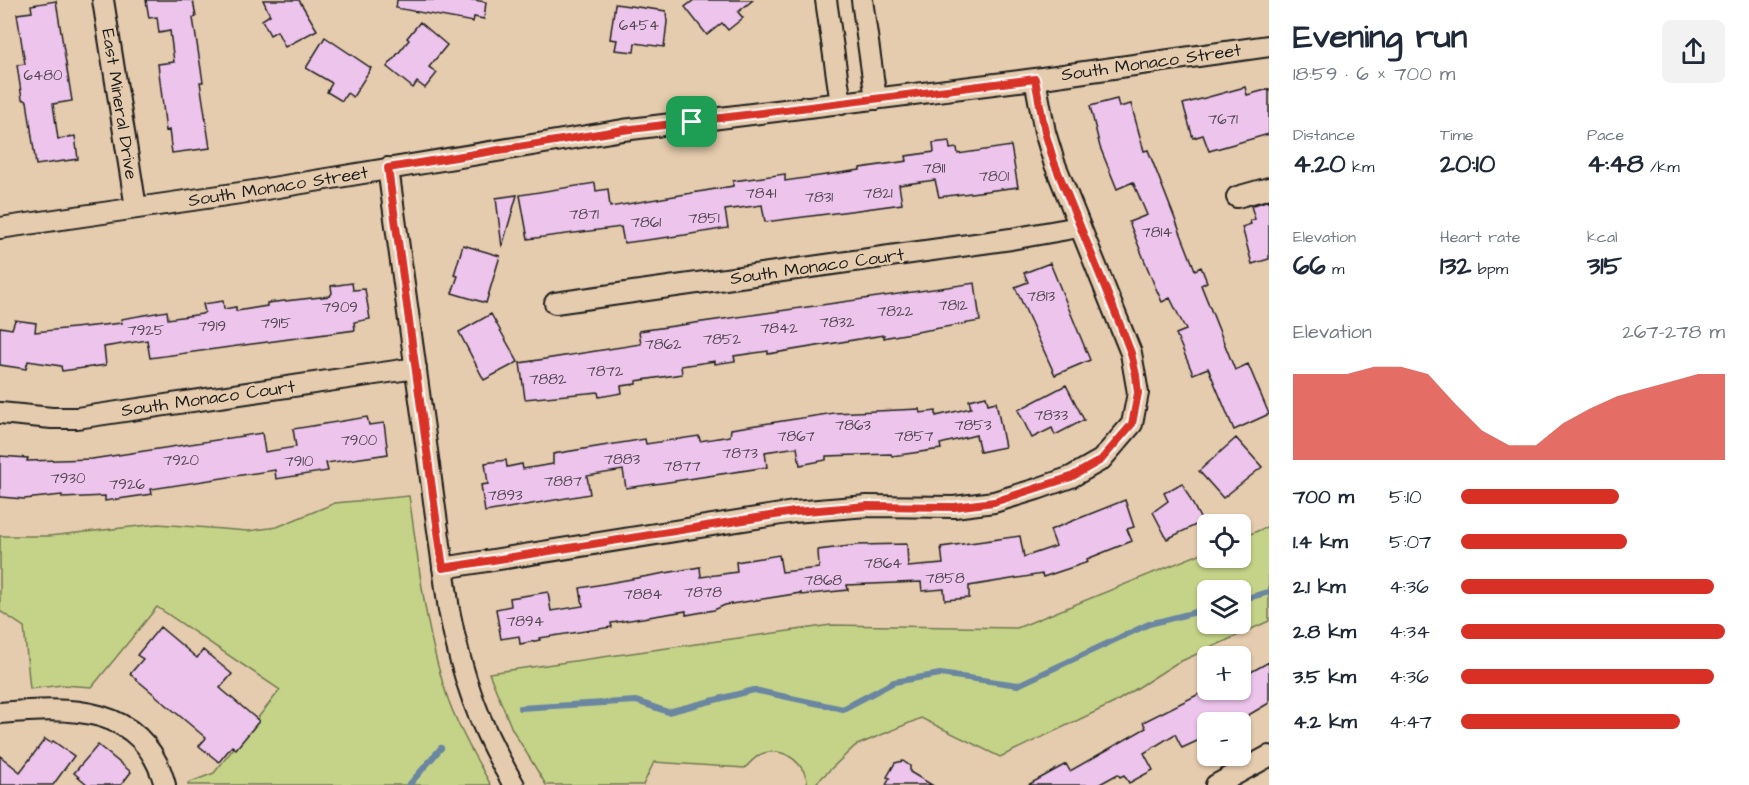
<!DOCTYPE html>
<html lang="en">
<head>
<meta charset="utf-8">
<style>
	body { margin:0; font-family:"Architects Daughter",sans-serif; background:#f2f2f3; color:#1f2937; height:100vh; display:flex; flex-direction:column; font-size:22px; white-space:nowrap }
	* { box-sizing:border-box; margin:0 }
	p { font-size:20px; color:#747a83 }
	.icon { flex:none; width:33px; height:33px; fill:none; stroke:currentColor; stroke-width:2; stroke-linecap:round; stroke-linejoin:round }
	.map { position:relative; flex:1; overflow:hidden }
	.panel { display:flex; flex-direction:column; background:#fff; width:480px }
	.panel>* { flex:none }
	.tools { position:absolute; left:1197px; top:514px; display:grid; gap:12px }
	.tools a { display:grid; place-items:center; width:54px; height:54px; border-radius:9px; background:#fff; box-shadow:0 2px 4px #0004; font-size:30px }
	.pin { position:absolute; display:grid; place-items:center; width:51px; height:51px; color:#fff; margin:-26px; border-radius:12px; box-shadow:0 3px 9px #0006 }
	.round { display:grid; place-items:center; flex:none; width:63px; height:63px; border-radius:9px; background:#f2f2f3 }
	.head { display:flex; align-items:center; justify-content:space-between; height:102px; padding:0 24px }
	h1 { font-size:33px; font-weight:700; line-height:45px }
	.figures { display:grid; grid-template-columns:repeat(3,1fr); gap:9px; height:102px; padding:6px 24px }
	.figures div { display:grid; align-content:center }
	.figures b { font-size:26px; font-weight:700 }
	.figures small { font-size:16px; font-weight:400 }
	.figures p { font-size:16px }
	.chart { height:168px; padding:12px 24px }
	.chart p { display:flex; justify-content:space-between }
	.chart svg { width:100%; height:108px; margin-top:6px; fill:#d93025; opacity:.7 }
	ul { padding:0 24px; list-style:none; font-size:20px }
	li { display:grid; grid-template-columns:96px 72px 1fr; align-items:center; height:45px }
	li i { height:15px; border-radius:8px; background:#d93025 }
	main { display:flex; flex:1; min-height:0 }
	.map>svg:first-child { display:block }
	.green { fill:#c4d387; stroke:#707852; stroke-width:1.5; fill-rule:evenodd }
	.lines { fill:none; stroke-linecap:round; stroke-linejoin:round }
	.stream { stroke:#6b86a1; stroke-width:6 }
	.building { fill:#edc4ec; stroke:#1c1c1c; stroke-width:1.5 }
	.minor-casing { stroke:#1c1c1c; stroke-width:24 }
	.minor { stroke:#e6ccae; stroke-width:20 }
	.route-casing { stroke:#fff; stroke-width:12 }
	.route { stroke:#d93025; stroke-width:8 }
	.labels { text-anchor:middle; stroke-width:5; stroke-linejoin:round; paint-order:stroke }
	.number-label { font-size:15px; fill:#504650 }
	.street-label { font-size:18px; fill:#1c1c1c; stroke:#e6ccae }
</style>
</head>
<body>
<main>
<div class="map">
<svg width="1269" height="785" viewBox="0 0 1269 785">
	<rect width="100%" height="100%" fill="#e6ccae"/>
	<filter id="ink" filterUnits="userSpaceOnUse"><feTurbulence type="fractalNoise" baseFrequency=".0167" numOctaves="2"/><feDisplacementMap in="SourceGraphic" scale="12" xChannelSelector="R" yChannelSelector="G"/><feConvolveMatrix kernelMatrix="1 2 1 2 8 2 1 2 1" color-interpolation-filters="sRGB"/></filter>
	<g filter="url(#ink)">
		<path class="green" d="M 409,496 C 419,563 425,633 448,699 C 459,729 475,757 491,785 L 188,785 L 188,783 L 214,773 L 280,690 L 157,607 L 92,687 L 62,685 L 30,689 L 24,627 L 0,611 L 0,536 L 49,536 L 158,524 L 248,531 L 277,527 L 335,503 Z
			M 1269,526 L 1269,621 L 1175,664 L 1114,703 L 1000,757 L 921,718 L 855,746 L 814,785 L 808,785 C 805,764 786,747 764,753 C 756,755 750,763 745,768 L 654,762 L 643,785 L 546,785 L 512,729 L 489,673 L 831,625 L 1017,628 L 1207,551 L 1208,558 L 1240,558 L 1241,538 ZM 1208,591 L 1240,591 L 1240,624 L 1208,624 Z"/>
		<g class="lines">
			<path class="stream" d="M 1240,600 L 1269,592
				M 520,708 L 636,701 L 668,712 L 754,690 L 843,709 L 894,682 L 940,674 L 1018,685 L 1149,624 L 1208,609
				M 409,785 L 441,748"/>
		</g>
		<path class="building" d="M 146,0 L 193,0 L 196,17 L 193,18 L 203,82 L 200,82 L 210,148 L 172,153 L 169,130 L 166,131 L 158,64 L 174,62 L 170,31 L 159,33 L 157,17 L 149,18 Z
			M 263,0 L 299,0 L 317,30 L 285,47 L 277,31 L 270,35 L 262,20 L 270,15 Z
			M 397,0 L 474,0 L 486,2 L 484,19 L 474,17 L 473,22 L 396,8 Z
			M 694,0 L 753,0 L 738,12 L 743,18 L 728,30 L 722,23 L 707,35 L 685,7 Z
			M 56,1 L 72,101 L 53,104 L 58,139 L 75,136 L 78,159 L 36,165 L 27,101 L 22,99 L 17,65 L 25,64 L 17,14 L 32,12 L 31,5 Z
			M 615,4 L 666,11 L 667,22 L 664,47 L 635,43 L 634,52 L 615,50 L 617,40 L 610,39 Z
			M 420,22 L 447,45 L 429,67 L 437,73 L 425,88 L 417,82 L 413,88 L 387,67 L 409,40 L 407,38 Z
			M 325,37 L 371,68 L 353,97 L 347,93 L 342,101 L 327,92 L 332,83 L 306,68 Z
			M 1245,87 L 1247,95 L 1269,89 L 1269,134 L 1209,151 L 1203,135 L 1193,138 L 1183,104 Z
			M 1117,99 L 1119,107 L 1131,104 L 1144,151 L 1148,150 L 1195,270 L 1201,267 L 1207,282 L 1201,285 L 1235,370 L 1248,364 L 1269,414 L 1234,430 L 1208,368 L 1193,374 L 1176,334 L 1186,330 L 1170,298 L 1162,302 L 1154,284 L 1129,222 L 1147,215 L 1133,182 L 1117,189 L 1100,147 L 1090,106 Z
			M 949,141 L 950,149 L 957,148 L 958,154 L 1011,146 L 1018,187 L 939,197 L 935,180 L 899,185 L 902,204 L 858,210 L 765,222 L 762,205 L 725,210 L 728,228 L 685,235 L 624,243 L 621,227 L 528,239 L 520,195 L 595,183 L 596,191 L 608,189 L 610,207 L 733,186 L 733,181 L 785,174 L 785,181 L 860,170 L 860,168 L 907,161 L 906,156 L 934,152 L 933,143 Z
			M 517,195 L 502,247 L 496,198 Z
			M 1269,200 L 1269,259 L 1252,264 L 1242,227 L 1251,224 L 1250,221 L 1255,219 L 1251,206 Z
			M 463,245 L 500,256 L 486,303 L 452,293 L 458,276 L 454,275 Z
			M 1050,263 L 1090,360 L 1055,375 L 1015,287 L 1028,282 L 1024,273 Z
			M 352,283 L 353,290 L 365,289 L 370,319 L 354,322 L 355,330 L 150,358 L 147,340 L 104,347 L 106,365 L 62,371 L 61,366 L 28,361 L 26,369 L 0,365 L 0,327 L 12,329 L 15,320 L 36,323 L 35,332 L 122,323 L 121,319 L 167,311 L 168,319 L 202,314 L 205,312 L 203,304 L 223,301 L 224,309 L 236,307 L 236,311 L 267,306 L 267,303 L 330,296 L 332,293 L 331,286 Z
			M 975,283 L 980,321 L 888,337 L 884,338 L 884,335 L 768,354 L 768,351 L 734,356 L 735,361 L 715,364 L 715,361 L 681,366 L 682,374 L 636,381 L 636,384 L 621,386 L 622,393 L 599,397 L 598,392 L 525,399 L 520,363 L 641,344 L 639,331 Z
			M 491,314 L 518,362 L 484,380 L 459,332 Z
			M 1066,385 L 1084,420 L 1055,435 L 1052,428 L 1032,438 L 1018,410 Z
			M 986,396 L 988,404 L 996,402 L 1005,447 L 980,452 L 976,435 L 940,444 L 941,449 L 892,456 L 891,454 L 826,456 L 826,460 L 800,465 L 797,447 L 765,452 L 767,467 L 662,483 L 626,488 L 623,470 L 587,476 L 590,494 L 485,512 L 481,485 L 488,484 L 485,463 L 506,460 L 507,467 L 522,464 L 523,469 L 553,464 L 553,454 L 645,439 L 646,444 L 699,436 L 700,441 L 730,436 L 731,429 L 834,413 L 919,409 L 920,413 L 936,411 L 936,416 L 971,408 L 969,400 Z
			M 367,417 L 369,425 L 384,423 L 388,454 L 326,463 L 328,471 L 276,479 L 275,470 L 151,489 L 152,494 L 105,501 L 105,496 L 62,498 L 62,495 L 24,499 L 0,497 L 0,456 L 28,458 L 27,461 L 92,459 L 262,433 L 265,452 L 296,447 L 293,429 Z
			M 1236,438 L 1262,467 L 1223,498 L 1199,471 Z
			M 1182,483 L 1202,522 L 1167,539 L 1153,512 L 1168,501 L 1164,493 Z
			M 1125,500 L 1134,527 L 1127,529 L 1132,541 L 1087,559 L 1088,562 L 1043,577 L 1042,574 L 969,586 L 969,598 L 945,600 L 944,589 L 922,591 L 921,582 L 847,585 L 848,590 L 801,595 L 801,593 L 725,605 L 714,610 L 686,615 L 686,611 L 611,623 L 612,627 L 539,638 L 540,640 L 520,644 L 519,636 L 501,639 L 496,609 L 511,606 L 510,598 L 548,592 L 551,611 L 583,606 L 580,588 L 700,567 L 701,577 L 737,572 L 736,562 L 779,555 L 782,572 L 819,568 L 818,550 L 858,545 L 907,544 L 908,567 L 943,564 L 941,547 L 1020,536 L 1024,557 L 1056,546 L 1050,530 Z
			M 160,627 L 197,658 L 203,650 L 232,674 L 220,688 L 259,721 L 236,749 L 232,746 L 219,762 L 199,746 L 206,738 L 130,674 L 143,659 L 137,655 Z
			M 1269,662 L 1269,703 L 1235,723 L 1208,723 L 1208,736 L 1182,748 L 1175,734 L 1144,753 L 1153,770 L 1129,783 L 1124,775 L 1120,777 L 1118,774 L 1098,785 L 1028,785 L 1066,764 L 1070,771 L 1146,728 L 1143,722 L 1207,690 L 1240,690 L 1240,678 Z
			M 45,739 L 51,743 L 53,741 L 74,756 L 53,785 L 0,785 L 0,756 L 20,772 Z
			M 98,745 L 131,772 L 121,785 L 88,785 L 74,773 Z
			M 903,761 L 910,766 L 910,772 L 932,785 L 886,785 L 890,778 L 887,777 L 895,763 Z"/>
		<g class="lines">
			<defs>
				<path id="minor" d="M 103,0 L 136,208
					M 826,0 L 841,104
					M 862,0 L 876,99
					M 388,168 L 449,610 C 462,677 479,726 514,785
					M 1237,197 L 1269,188
					M 0,228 L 254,191 L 623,130 L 1035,79 L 1269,46
					M 555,303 L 1011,239 L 1079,227
					M 0,413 L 52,418 L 77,418 L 416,368
					M 443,568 L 794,512 L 867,506 L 954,507 L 994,502 L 1037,489 L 1071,477 L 1101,460 L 1132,424 L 1138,393 L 1131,353 L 1054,162 L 1045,132 L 1035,79
					M 0,713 C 68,707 143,703 165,785
					M 1216,785 L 1269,756"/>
			</defs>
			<use href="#minor" class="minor-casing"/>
			<use href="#minor" class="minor"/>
		</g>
	</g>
	<g class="lines" filter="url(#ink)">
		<defs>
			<path id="route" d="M 1035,79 L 1045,132 L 1054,162 L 1117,317 L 1131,353 L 1136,375 L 1138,393 L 1132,424 L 1101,460 L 1071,477 L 994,502 L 954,507 L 867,506 L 794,512 L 443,568 L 388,168 L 623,130 Z"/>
		</defs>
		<use href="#route" class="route-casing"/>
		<use href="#route" class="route"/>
	</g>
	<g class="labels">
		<g class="number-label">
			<text x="639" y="30">6454</text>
			<text x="43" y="80">6480</text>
			<text x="1223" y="124">7671</text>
			<text x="934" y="173">7811</text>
			<text x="994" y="181">7801</text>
			<text x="761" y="198">7841</text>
			<text x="878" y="198">7821</text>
			<text x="819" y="202">7831</text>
			<text x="584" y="219">7871</text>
			<text x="704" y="223">7851</text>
			<text x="646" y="227">7861</text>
			<text x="1157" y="237">7814</text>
			<text x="1041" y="301">7813</text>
			<text x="953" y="310">7812</text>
			<text x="340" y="312">7909</text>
			<text x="895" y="316">7822</text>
			<text x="837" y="327">7832</text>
			<text x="276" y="328">7915</text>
			<text x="212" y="331">7919</text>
			<text x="779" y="333">7842</text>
			<text x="146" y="335">7925</text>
			<text x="722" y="344">7852</text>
			<text x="663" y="349">7862</text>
			<text x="605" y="376">7872</text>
			<text x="548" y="384">7882</text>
			<text x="1051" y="420">7833</text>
			<text x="853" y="430">7863</text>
			<text x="973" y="430">7853</text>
			<text x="796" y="441">7867</text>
			<text x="914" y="441">7857</text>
			<text x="359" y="445">7900</text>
			<text x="740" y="458">7873</text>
			<text x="622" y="464">7883</text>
			<text x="181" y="465">7920</text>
			<text x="299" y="466">7910</text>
			<text x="682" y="471">7877</text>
			<text x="68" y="483">7930</text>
			<text x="563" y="486">7887</text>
			<text x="127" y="489">7926</text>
			<text x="505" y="500">7893</text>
			<text x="883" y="568">7864</text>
			<text x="945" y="583">7858</text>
			<text x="823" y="585">7868</text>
			<text x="703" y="597">7878</text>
			<text x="643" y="599">7884</text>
			<text x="525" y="626">7894</text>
		</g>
		<g class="street-label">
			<text transform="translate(1151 62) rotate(-8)" y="6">South Monaco Street</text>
			<text transform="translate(120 104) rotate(81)" y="6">East Mineral Drive</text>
			<text transform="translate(278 186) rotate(-9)" y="6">South Monaco Street</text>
			<text transform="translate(817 266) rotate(-8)" y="6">South Monaco Court</text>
			<text transform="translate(208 398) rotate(-8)" y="6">South Monaco Court</text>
		</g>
	</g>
</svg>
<div class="tools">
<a><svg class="icon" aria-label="locate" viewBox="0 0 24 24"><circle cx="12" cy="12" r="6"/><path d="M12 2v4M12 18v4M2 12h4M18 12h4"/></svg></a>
<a><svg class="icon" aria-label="layers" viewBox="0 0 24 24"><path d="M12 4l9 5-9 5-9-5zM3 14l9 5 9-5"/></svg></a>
<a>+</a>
<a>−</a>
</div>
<div class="pin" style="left:692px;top:122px;background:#1e9e55"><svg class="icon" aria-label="arrive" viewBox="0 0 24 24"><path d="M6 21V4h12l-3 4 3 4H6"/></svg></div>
</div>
<section class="panel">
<div class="head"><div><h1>Evening run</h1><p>18:59 · 6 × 700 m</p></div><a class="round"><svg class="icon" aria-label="share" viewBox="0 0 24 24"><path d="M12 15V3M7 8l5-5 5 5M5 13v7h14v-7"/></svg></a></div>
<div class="figures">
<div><p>Distance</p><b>4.20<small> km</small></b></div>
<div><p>Time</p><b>20:10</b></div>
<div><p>Pace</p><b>4:48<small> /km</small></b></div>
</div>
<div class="figures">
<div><p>Elevation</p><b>66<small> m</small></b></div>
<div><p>Heart rate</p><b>132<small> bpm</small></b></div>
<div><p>kcal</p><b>315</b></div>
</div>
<div class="chart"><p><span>Elevation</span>267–278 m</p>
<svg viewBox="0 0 160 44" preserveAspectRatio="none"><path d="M0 44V9L10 9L20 9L30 6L40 6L50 9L60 21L70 32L80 38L90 38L100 29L110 23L120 18L130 15L140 12L150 9L160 9V44z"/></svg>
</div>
<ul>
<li><b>700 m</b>5:10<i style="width:60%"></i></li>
<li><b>1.4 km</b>5:07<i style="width:63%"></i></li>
<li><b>2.1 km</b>4:36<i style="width:96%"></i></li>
<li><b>2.8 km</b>4:34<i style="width:100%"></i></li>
<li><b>3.5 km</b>4:36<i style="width:96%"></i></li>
<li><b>4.2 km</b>4:47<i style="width:83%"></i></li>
</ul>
</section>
</main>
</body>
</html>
